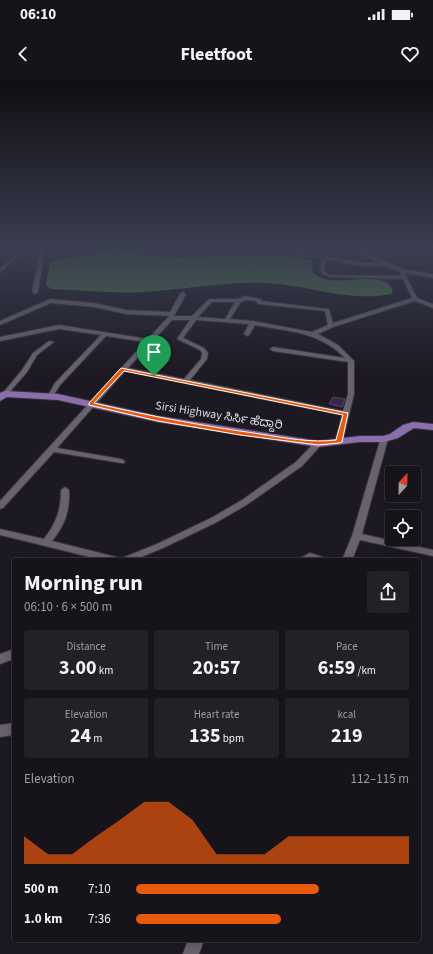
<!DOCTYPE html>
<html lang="en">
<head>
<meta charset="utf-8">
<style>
	body { margin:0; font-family:"Source Sans 3","Noto Sans Kannada",sans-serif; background:#232027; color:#f1f3f6; height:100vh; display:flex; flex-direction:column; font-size:15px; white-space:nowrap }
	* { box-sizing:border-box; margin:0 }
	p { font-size:13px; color:#9e9ea2 }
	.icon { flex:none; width:22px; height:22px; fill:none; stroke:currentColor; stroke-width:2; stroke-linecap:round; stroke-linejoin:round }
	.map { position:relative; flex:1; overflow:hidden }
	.side { position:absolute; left:12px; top:478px; width:409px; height:384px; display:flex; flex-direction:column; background:#16131a; border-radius:4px; box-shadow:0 2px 10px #0003,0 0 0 1px #353239 }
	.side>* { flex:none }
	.needle { width:26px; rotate:22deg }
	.controls { position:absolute; left:385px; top:386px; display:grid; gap:8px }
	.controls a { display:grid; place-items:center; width:36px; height:36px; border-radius:4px; background:#16131a; box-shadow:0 2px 10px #0003,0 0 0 1px #353239; font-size:20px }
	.pin { position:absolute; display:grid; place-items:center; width:34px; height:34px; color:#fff; margin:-41px -17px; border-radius:50% 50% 50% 0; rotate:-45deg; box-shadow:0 0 4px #0007 }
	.pin .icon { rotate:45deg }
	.round { display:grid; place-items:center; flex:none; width:42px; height:42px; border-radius:4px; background:#232027 }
	.summary { display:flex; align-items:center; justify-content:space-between; height:68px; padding:0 12px }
	h1 { font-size:22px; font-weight:700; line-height:30px }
	.metrics { display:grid; grid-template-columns:repeat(3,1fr); gap:6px; height:68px; padding:4px 12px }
	.metrics div { display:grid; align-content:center; border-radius:4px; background:#232027; text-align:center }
	.metrics b { font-size:20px; font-weight:700 }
	.metrics small { font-size:11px; font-weight:400 }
	.metrics p { font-size:11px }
	.chart { height:112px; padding:8px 12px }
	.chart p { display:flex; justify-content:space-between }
	.chart svg { width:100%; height:72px; margin-top:4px; fill:#ea580c; opacity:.7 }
	ul { padding:0 12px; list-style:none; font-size:13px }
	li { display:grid; grid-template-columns:64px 48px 1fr; align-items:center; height:30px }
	li i { height:10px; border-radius:5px; background:#ea580c }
	.status { display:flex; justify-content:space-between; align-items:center; height:28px; padding:0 20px; background:#16131a; direction:ltr }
	.status svg { height:11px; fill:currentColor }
	header { display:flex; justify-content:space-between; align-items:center; height:52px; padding:0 12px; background:#16131a; font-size:18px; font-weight:700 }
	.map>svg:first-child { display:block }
	.water { fill:#477445 }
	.building { fill:#3b2253; stroke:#514c58 }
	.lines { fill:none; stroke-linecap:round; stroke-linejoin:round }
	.street-casing { stroke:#36343b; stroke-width:2 }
	.secondary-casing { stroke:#36343b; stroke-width:2 }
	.primary-casing { stroke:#36343b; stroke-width:2 }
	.street { fill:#67626e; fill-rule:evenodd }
	.secondary { fill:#67626e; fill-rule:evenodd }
	.primary { fill:#8d6eac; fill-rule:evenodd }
	.route { fill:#ea580c; stroke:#fff; fill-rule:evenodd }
	.labels { text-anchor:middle; stroke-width:3; stroke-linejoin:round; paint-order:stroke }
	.street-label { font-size:12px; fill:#dedbe2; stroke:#1d1923 }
</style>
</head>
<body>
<div class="status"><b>06:10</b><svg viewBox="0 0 49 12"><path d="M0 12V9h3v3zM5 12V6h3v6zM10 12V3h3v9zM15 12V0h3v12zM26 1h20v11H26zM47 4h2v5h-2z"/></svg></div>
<header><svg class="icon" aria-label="back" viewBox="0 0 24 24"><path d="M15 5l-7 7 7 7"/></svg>Fleetfoot<svg class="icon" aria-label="heart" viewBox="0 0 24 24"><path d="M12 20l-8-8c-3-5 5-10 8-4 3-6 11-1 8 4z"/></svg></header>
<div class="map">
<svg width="433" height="874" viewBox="0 0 433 874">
	<rect width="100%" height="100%" fill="#1d1923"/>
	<path class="water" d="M 112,170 C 134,171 155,177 176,177 C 200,177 297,171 312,181 L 312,188 L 313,193 C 335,210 365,191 388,203 L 393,210 L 391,214 C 349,223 306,204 264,203 C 224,201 183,210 143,212 C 112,214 82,210 51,209 L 46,205 L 50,182 L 56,180 Z"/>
	<path class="building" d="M 333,317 L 345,319 L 342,327 L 329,324 Z"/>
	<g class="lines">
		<defs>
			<path id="street" d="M 21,169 L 25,169 L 0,193 L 0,189 Z
				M 39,169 L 43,169 L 44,174 L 38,212 L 35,214 L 32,212 L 40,174 Z
				M 235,169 L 248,169 L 324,176 L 362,183 L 387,183 L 387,184 C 373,191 341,182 326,179 L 324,189 L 326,193 L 330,195 L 401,196 L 400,193 L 404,192 L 417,218 L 433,224 L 433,228 L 415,221 L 333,247 L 318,254 L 338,265 L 354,281 L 354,314 L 342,364 L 339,364 L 335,362 L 342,335 L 125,291 L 57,368 L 121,379 L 125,381 L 124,383 L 121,383 L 54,372 L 3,428 L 0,429 L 0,421 L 145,262 L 106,256 L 60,305 L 52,318 L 50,319 L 47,317 L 55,303 L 101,255 L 59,249 L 0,261 L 0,257 L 59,245 L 148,259 L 169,236 L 126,234 L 94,227 L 51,223 L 0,245 L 0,241 L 50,219 L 94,223 L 126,230 L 170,232 L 180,214 L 183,212 L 186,214 L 174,236 L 192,236 L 209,219 L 238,219 L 245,216 L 261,219 L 261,221 L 329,229 L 333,243 L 412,218 L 403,199 L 330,197 L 322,194 L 320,189 L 322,178 ZM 246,220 L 256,221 L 258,224 L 325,231 L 328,245 L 312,252 L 253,241 L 230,239 L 241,222 ZM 212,222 L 235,222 L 225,239 L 198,237 ZM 172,240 L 190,240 L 177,259 L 200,270 L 202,273 L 201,279 L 184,299 L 128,288 ZM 196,240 L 249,244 L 244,254 L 247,256 L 249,255 L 255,245 C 290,252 318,251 345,278 L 273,267 L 270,269 L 273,271 L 348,282 L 348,314 L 343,331 L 190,300 L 207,279 L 208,273 L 204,268 L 183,258 Z
				M 49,261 L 54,262 L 37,275 L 27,292 L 7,315 L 3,315 L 3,313 L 22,290 L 33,273 Z
				M 381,357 L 384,357 L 388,359 L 362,454 L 433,470 L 433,476 L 360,460 L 352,480 L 342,480 L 352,456 Z
				M 315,362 L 321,362 L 322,364 L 302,386 L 248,424 L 217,442 L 163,468 L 134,480 L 102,480 L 0,455 L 0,449 L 44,459 C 56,443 61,430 61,410 L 65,407 L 69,410 C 70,431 65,445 52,461 L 116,477 L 120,479 L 122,478 L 157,464 L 211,438 L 242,420 L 296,382 Z
				M 310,473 L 326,478 L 328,480 L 298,480 L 300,478 Z
				M 14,569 L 14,579 L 0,584 L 0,574 Z
				M 14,643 L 14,655 L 0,657 L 0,645 Z
				M 188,860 L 204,860 L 199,874 L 183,874 Z"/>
			<path id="secondary" d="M 0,169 L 6,169 L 0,172 Z
				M 352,169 L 359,169 L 403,189 L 433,194 L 433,198 L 399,192 Z"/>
			<path id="primary" d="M 5,311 L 58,314 L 158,336 L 318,361 L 360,356 L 383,356 L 390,354 L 403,345 L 413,342 L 433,344 L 433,350 L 414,348 L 398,358 L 384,362 L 360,362 L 318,367 L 158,342 L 58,320 L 7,317 L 0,321 L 0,313 Z"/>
		</defs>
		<use href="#street" class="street-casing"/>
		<use href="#secondary" class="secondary-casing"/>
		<use href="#primary" class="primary-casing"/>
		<use href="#street" class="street"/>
		<use href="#secondary" class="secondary"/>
		<use href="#primary" class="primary"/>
	</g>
	<linearGradient id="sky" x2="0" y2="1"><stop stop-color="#100e13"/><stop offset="0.58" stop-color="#3a3e50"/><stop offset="1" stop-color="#3a3e50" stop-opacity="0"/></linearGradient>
	<rect width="433" height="291" fill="url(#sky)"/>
	<path class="route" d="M 121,288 L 348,333 L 342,362 L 339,363 L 318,365 L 240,355 L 158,341 L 89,325 L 89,323 ZM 124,291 L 154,297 L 343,335 L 336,360 C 311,363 286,358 260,354 C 204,346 149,336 94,323 Z"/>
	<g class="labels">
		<g class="street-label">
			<text transform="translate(219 335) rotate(9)" y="4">Sirsi Highway ಸಿರ್ಸಿ ಹೆದ್ದಾರಿ</text>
		</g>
	</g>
</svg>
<div class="controls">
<a><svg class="needle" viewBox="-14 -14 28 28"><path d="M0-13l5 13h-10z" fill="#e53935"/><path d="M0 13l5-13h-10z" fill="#9e9ea2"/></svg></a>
<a><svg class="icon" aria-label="locate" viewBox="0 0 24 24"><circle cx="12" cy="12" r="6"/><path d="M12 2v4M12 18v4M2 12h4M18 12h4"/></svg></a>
</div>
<div class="pin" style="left:154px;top:296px;background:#1e9e55"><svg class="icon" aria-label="arrive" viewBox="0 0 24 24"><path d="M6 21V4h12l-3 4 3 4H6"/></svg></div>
<section class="side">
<div class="summary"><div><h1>Morning run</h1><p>06:10 · 6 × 500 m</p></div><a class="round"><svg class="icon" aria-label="share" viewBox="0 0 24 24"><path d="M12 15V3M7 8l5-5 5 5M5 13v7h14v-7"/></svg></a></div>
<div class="metrics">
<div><p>Distance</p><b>3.00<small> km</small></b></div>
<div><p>Time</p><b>20:57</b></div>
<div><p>Pace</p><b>6:59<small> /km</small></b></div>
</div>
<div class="metrics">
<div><p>Elevation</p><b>24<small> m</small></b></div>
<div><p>Heart rate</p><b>135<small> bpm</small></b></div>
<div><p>kcal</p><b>219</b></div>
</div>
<div class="chart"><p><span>Elevation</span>112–115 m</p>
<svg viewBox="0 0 160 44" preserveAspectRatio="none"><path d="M0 44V27L10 38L20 38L30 27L40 17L50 6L60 6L70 17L80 38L90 38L100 38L110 27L120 27L130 27L140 27L150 27L160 27V44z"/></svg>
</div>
<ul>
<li><b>500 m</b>7:10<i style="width:67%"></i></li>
<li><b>1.0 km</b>7:36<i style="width:53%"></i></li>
</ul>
</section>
</div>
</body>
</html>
